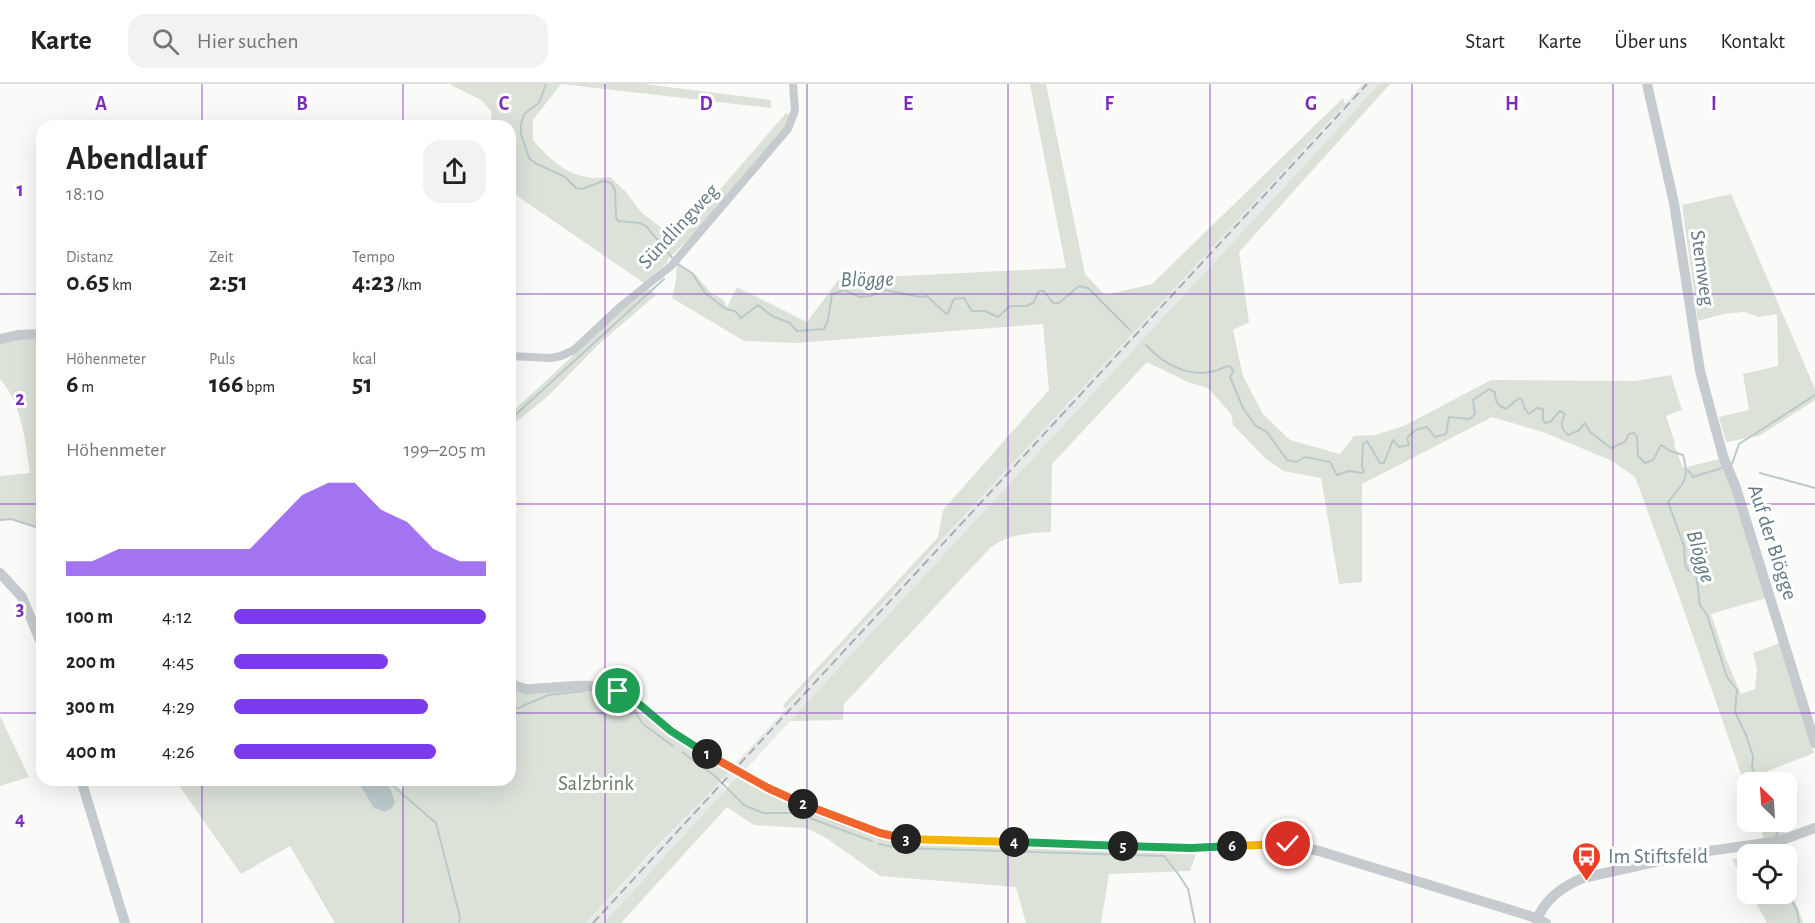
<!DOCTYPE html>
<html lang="de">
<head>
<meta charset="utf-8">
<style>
	body { margin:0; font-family:"Alegreya Sans",sans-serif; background:#f2f2f2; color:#222; height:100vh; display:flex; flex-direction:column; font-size:22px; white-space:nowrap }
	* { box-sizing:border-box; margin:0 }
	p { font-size:20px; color:#767676 }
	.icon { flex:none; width:33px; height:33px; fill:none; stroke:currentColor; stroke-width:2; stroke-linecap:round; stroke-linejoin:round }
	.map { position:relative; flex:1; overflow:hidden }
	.sheet { position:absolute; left:36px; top:36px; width:480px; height:666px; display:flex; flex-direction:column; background:#fff; border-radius:18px; box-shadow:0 6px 24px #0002 }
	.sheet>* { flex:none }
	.needle { width:39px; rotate:335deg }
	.fabs { position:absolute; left:1737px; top:688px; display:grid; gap:12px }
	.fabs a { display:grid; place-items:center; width:60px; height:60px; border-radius:12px; background:#fff; box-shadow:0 6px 24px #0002; font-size:30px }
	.pin { position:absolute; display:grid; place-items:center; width:51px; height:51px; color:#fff; margin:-26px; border:3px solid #fff; border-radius:50%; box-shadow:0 2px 6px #0007 }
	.km { position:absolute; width:30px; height:30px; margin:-15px; border-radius:50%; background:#222; color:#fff; font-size:16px; line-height:30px; text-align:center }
	.round { display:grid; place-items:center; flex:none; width:63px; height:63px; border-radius:18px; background:#f2f2f2 }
	.overview { display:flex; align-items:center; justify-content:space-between; height:102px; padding:0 30px }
	h1 { font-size:33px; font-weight:600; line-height:45px }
	.figures { display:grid; grid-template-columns:repeat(3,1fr); gap:9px; height:102px; padding:6px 30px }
	.figures div { display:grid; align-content:center }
	.figures b { font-size:26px; font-weight:600 }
	.figures small { font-size:16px; font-weight:400 }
	.figures p { font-size:16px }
	.chart { height:168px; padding:12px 30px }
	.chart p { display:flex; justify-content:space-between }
	.chart svg { width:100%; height:108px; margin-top:6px; fill:#7c3aed; opacity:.7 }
	ul { padding:0 30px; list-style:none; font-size:20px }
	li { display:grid; grid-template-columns:96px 72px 1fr; align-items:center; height:45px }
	li i { height:15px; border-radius:8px; background:#7c3aed }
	header { display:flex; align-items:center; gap:36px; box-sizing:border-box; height:84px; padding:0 30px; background:#fff; border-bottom:2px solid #e0e0e0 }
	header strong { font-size:28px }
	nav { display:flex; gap:33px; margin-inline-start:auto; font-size:21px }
	.search { width:420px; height:54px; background:#f2f2f2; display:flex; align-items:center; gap:15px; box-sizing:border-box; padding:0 21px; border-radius:18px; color:#767676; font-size:22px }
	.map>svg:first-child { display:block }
	.built { fill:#e8eae9 }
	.green { fill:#dce2d8 }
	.water { fill:#bac9cb }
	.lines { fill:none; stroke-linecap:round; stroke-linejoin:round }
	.stream { stroke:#bac9cb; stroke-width:2 }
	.minor { stroke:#c5cbce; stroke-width:8 }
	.tertiary { stroke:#c5cbce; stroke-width:10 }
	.rail { stroke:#a6aeb3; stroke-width:2; stroke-dasharray:9 4.5; stroke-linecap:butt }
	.split-1-casing { stroke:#fff; stroke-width:12 }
	.split-2-casing { stroke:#fff; stroke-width:12 }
	.split-3-casing { stroke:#fff; stroke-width:12 }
	.split-4-casing { stroke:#fff; stroke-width:12 }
	.split-5-casing { stroke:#fff; stroke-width:12 }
	.split-6-casing { stroke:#fff; stroke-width:12 }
	.split-7-casing { stroke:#fff; stroke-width:12 }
	.split-1 { stroke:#22a559; stroke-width:8 }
	.split-2 { stroke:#f0652b; stroke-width:8 }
	.split-3 { stroke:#f0652b; stroke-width:8 }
	.split-4 { stroke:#f5b400; stroke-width:8 }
	.split-5 { stroke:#22a559; stroke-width:8 }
	.split-6 { stroke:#22a559; stroke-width:8 }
	.split-7 { stroke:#f5b400; stroke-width:8 }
	.grid { fill:none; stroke:#7b2cbf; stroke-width:1.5; stroke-opacity:0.55 }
	.labels { text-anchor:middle; stroke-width:6; stroke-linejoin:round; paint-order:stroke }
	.street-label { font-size:21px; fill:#637984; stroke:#fff }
	.park-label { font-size:21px; fill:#6a7b63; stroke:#fff }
	.poi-label { font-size:21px; fill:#637984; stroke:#fff; text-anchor:start }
	.water-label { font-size:22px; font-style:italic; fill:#5e787d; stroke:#fff }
	.grid-label { font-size:20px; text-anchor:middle; font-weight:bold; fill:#7b2cbf; stroke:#fff; stroke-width:6; stroke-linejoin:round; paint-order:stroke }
</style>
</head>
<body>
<header>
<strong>Karte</strong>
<div class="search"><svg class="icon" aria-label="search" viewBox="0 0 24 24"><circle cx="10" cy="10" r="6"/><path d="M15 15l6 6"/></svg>Hier suchen</div>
<nav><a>Start</a><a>Karte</a><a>Über uns</a><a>Kontakt</a></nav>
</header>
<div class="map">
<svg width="1815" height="839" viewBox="0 0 1815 839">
	<rect width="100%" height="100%" fill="#fafaf8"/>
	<path class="built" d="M 1363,0 L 1379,0 L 745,686 L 730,702 L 722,694 Z
		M 718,698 L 726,706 L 604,839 L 586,839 Z"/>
	<path class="green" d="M 449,0 L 561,0 L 533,36 L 533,56 C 547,72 564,90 587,93 C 594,95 603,93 610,93 L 625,107 L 641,128 L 673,153 L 697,132 L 786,29 L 792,32 L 787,43 L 702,143 L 668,175 L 667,179 L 644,199 L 510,107 L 510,42 L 492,42 L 491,27 L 481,16 Z
		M 561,0 L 644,0 L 771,16 L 771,24 Z
		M 1030,0 L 1046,0 L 1085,190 L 1105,211 L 1152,200 L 1343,14 L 1345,20 L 785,625 L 783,621 L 938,453 L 943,426 L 1049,306 L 1043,240 L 795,259 L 744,257 L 672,214 L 676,196 L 677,177 L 685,185 L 694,189 L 711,209 L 723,215 L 727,223 L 737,203 L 807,238 L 839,195 L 1066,184 Z
		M 1379,0 L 1390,0 L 1239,168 L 1249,238 L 1233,246 L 1243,292 L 1263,330 L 1290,356 L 1340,370 L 1354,352 L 1375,351 L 1404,342 L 1491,296 L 1635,297 L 1671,291 L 1682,326 L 1666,332 L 1675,359 L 1674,361 L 1683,384 L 1719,375 L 1733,406 L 1766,514 L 1711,530 L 1726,575 L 1741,610 L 1755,605 L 1757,585 L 1753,569 L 1780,559 L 1814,669 L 1763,689 L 1767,699 L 1748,699 L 1747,707 L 1680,515 L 1635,393 L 1612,377 L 1543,348 L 1492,333 L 1362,400 L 1362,498 L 1339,500 L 1321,394 L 1284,387 L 1267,376 L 1233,341 L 1231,330 L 1208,304 L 1188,298 L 1147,278 L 1052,380 L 1051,448 C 1028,449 1010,450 991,463 L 844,620 L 843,636 L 790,637 Z
		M 1731,110 L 1815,305 L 1815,316 L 1759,352 L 1726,358 L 1719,333 L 1749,326 L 1743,290 L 1778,282 L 1777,230 L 1759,233 L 1744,228 L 1724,230 L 1698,237 L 1682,121 Z
		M 647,203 L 656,211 L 599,260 L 547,313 L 516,338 L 510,394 L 510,330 Z
		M 42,252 L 42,445 L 11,435 L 0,436 L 0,392 L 30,389 C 25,356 22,320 0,295 L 0,258 Z
		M 510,600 L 584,603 L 626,609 L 730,687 L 656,763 L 586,839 L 335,839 L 290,762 L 241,790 L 175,696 L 390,696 L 402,706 L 410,696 L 510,696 Z
		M 0,632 L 29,693 L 0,702 Z
		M 738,692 L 765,708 L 801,725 L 876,753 L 1013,763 L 1196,770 L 1190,787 L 1109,790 L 1101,839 L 1026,839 L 1016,803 L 880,792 L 826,754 L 806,744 L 754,741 L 727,723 L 621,839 L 604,839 Z
		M 1760,738 L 1781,738 L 1787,753 L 1764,757 Z
		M 1747,773 L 1748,773 L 1747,804 L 1732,775 Z
		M 1787,794 L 1803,839 L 1767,839 L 1751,810 L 1786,810 Z"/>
	<path class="water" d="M 365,696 L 381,696 L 390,704 L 395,718 L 392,724 L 385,728 L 374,724 L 360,701 Z"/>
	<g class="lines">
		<path class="stream" d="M 546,0 L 539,19 L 524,30 L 521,40 L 521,50 L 529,74 L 535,79 L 565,93 L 576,104 L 582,105 L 603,97 L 611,99 L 615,106 L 616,133 L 618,137 L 639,139 L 646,142 L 674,176
			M 678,180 L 692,189 L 705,209 L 726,225 L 735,227 L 741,234 L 758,221 L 772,232 L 790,239 L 797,247 L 824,245 L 828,236 L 832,210 L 844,206 L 860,213 L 870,212 L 885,206 L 920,213 L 927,212 L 946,230 L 948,229 L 954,215 L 964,214 L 972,227 L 985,227 L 998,233 L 1010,222 L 1026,222 L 1033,219 L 1039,207 L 1044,207 L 1053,219 L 1059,219 L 1079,202 L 1088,204 L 1130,246
			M 1146,261 C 1167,284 1197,298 1227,282 L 1232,284 L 1233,288 L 1230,293 L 1243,324 L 1256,342 L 1267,348 L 1287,376 L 1296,378 L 1305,373 L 1330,378 L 1337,391 L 1349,387 L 1362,389 L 1364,387 L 1362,383 L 1363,360 L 1367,357 L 1380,379 L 1384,379 L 1393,356 L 1399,363 L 1409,361 L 1407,354 L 1415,346 L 1427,343 L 1435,353 L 1446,350 L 1449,333 L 1470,335 L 1475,330 L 1473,316 L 1489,305 L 1495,308 C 1495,317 1497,321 1506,325 L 1519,314 L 1522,316 L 1525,325 L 1529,330 L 1537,324 L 1543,325 L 1543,336 L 1545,339 L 1550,338 L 1560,327 L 1565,330 C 1561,339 1560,344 1568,351 L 1578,347 L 1585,339 L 1590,348 L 1611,364 L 1625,358 L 1629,350 L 1634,349 L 1637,353 L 1638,372 L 1645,379 L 1653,376 L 1661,361 L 1670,367 L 1683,371 C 1690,396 1684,398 1668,418 L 1684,462 L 1685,480 L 1688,486 L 1696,490 L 1700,521 L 1707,531 L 1727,593 L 1737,606 L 1735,628 L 1746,651 L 1753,672 L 1752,684 L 1760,699
			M 512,334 L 664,195
			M 1732,380 L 1739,360 L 1815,311
			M 1688,386 L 1693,393 L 1722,384
			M 1760,389 L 1815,404
			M 0,436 L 11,435 L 42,445
			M 597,607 L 622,616 L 634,626 L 643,640 L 673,662
			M 510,613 L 516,625
			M 510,626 L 516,625 L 548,611 L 585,607
			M 682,668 L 715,692 L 744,721 L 763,729 L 796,729 L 872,757
			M 386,696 L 436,739 L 460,833 L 459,839
			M 1775,754 L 1780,742 L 1778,738
			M 879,760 L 898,764 L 1164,772 L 1179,791 L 1188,805 L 1195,839
			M 1773,763 L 1775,771
			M 1786,805 L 1797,827 L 1799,839"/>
		<path class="minor" d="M 510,272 L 551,274 L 561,272 L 574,266 L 621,222 L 671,182 L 788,45 L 795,26 L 793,0"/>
		<path class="tertiary" d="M 1647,0 L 1674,119 L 1700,287 L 1723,372 L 1736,404 L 1815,659
			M 0,255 L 19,251 L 42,250
			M 0,489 L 22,513 L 42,561
			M 510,597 C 514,601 520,604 526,605 C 531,606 538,604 544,604 C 568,603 593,598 616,607 C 642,616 660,640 683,654 C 751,697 823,736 902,755 L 1191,764 L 1288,760 L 1319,767 L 1530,832 L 1546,839
			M 81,696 L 125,839
			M 1537,835 C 1546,814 1563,802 1583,794 L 1695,769 L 1779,757 L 1815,744"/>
		<path class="rail" d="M 593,839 L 1367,0"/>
	</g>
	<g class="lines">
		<defs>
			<path id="split-1" d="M 618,607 L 639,620 L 671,647 L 707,670"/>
			<path id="split-2" d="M 707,670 L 768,704 L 803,720"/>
			<path id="split-3" d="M 803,720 L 880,749 L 906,755"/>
			<path id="split-4" d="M 906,755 L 1014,758"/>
			<path id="split-5" d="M 1014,758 L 1123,762"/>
			<path id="split-6" d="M 1123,762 L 1191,764 L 1232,762"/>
			<path id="split-7" d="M 1232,762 L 1288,760"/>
		</defs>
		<use href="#split-1" class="split-1-casing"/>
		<use href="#split-2" class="split-2-casing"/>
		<use href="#split-3" class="split-3-casing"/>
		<use href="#split-4" class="split-4-casing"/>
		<use href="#split-5" class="split-5-casing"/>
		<use href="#split-6" class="split-6-casing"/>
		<use href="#split-7" class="split-7-casing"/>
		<use href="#split-1" class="split-1"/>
		<use href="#split-2" class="split-2"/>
		<use href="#split-3" class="split-3"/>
		<use href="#split-4" class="split-4"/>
		<use href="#split-5" class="split-5"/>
		<use href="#split-6" class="split-6"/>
		<use href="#split-7" class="split-7"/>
	</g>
	<path class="grid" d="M 202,0 L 202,42M 403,0 L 403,42M 605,0 L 605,839M 807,0 L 807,839M 1008,0 L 1008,839M 1210,0 L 1210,839M 1412,0 L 1412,839M 1613,0 L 1613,839M 0,210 L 42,210M 510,210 L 1815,210M 0,420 L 42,420M 510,420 L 1815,420M 0,629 L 42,629M 510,629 L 1815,629M 202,696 L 202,839M 403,696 L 403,839"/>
	<defs>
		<symbol id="bus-pin" viewBox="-11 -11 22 30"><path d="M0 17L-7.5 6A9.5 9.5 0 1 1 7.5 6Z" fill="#ec3f26" stroke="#fff"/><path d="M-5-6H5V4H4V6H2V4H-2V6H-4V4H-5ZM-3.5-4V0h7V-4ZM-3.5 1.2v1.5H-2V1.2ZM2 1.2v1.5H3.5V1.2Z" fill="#fff"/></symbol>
	</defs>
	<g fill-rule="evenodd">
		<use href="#bus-pin" x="1570" y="756" width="33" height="45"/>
	</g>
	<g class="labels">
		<g class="street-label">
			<text transform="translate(678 142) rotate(-47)" y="7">Sündlingweg</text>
			<text transform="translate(1703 184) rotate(82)" y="7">Stemweg</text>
			<text transform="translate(1773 458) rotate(72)" y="7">Auf der Blögge</text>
		</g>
		<g class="park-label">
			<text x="596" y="706">Salzbrink</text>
		</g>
		<g class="poi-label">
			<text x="1608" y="779">Im Stiftsfeld</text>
		</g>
		<g class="water-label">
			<text transform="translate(867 194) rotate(-1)" y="8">Blögge</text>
			<text transform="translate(1702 472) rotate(73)" y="8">Blögge</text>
		</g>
	</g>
	<g class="grid-label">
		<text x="101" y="26">A</text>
		<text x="302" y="26">B</text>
		<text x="504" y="26">C</text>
		<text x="706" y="26">D</text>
		<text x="908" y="26">E</text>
		<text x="1109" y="26">F</text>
		<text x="1311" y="26">G</text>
		<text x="1512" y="26">H</text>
		<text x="1714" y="26">I</text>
		<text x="20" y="112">1</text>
		<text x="20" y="321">2</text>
		<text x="20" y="531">3</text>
		<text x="20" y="741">4</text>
	</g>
</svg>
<div class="fabs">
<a><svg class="needle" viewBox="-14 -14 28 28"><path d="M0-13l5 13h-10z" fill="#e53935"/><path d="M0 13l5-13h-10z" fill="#767676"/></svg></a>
<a><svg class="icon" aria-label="locate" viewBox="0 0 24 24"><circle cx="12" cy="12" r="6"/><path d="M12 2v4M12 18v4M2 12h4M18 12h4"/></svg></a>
</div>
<div class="pin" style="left:618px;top:607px;background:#1e9e55"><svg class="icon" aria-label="arrive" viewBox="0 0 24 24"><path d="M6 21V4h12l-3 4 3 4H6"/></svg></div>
<div class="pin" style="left:1288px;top:760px;background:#d93025"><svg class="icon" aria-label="check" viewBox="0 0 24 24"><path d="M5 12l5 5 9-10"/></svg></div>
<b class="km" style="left:707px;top:670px">1</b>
<b class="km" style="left:803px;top:720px">2</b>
<b class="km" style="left:906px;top:755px">3</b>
<b class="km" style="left:1014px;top:758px">4</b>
<b class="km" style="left:1123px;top:762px">5</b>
<b class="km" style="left:1232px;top:762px">6</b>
<section class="sheet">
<div class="overview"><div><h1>Abendlauf</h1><p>18:10</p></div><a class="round"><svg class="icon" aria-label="share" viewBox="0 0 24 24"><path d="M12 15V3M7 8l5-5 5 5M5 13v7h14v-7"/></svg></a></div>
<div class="figures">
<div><p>Distanz</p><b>0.65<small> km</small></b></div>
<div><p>Zeit</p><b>2:51</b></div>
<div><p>Tempo</p><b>4:23<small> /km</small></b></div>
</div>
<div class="figures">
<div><p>Höhenmeter</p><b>6<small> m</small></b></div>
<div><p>Puls</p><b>166<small> bpm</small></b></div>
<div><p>kcal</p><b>51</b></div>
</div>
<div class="chart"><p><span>Höhenmeter</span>199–205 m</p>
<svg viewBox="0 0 160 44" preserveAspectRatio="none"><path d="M0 44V38L10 38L20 33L30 33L40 33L50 33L60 33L70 33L80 22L90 11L100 6L110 6L120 17L130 22L140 33L150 38L160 38V44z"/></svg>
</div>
<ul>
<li><b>100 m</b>4:12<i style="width:100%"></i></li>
<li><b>200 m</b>4:45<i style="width:61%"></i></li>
<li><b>300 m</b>4:29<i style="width:77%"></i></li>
<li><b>400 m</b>4:26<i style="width:80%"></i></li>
</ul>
</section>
</div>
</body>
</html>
